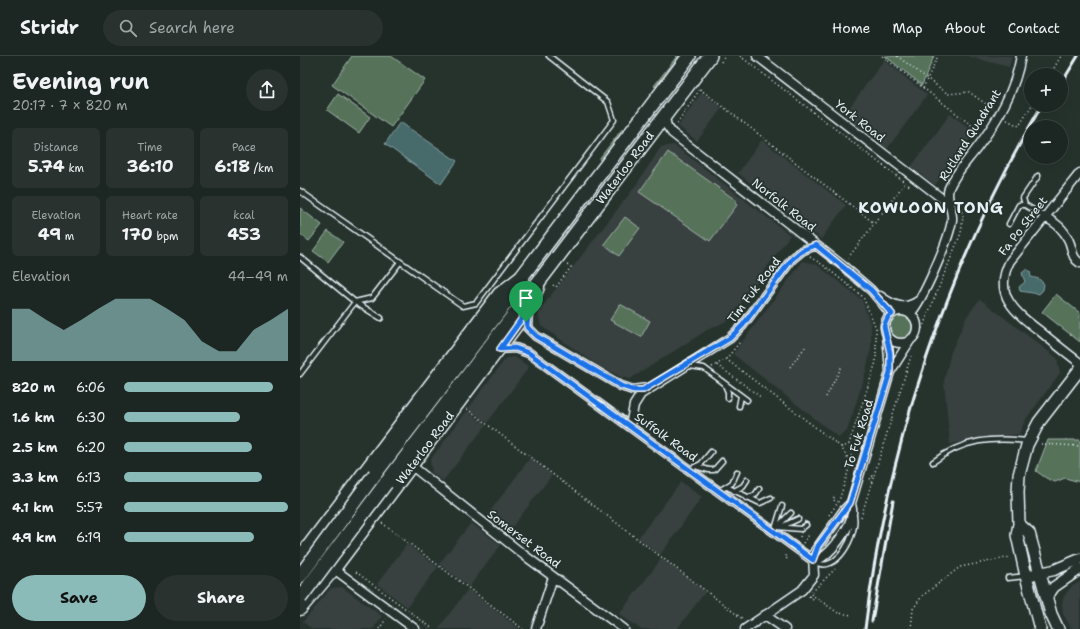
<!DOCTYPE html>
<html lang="en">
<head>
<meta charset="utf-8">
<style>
	body { margin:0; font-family:"Shantell Sans",sans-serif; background:#29322f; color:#f1f3f6; height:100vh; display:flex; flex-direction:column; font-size:15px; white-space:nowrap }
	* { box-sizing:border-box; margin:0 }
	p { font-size:13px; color:#a0a5a5 }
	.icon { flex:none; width:22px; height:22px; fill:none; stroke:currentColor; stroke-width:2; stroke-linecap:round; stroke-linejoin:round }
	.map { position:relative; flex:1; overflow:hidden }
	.sheet { display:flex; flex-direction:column; background:#1c2622; width:300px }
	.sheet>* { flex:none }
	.fabs { position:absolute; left:724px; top:12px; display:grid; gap:8px }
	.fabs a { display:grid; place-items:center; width:44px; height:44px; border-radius:50%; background:#1c2622; box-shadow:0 4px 16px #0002,0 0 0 1px #3a4340; font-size:20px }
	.pin { position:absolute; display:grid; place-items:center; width:34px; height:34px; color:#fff; margin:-41px -17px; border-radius:50% 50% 50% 0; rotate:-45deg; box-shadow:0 0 4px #0007 }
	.pin .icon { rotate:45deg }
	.round { display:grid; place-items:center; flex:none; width:42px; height:42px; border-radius:21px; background:#29322f }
	.head { display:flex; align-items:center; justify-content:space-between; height:68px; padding:0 12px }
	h1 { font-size:22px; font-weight:700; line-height:30px }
	.figures { display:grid; grid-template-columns:repeat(3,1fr); gap:6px; height:68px; padding:4px 12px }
	.figures div { display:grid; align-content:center; border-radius:6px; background:#29322f; text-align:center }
	.figures b { font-size:17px; font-weight:700 }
	.figures small { font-size:11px; font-weight:400 }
	.figures p { font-size:11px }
	.chart { height:112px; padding:8px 12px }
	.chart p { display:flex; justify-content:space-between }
	.chart svg { width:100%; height:72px; margin-top:4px; fill:#8bbbb9; opacity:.7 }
	.cta { display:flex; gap:8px; margin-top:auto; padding:8px 12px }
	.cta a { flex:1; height:46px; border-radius:24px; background:#8bbbb9; color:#111; font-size:16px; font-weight:700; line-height:46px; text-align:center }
	.cta a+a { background:#29322f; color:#f1f3f6 }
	ul { padding:0 12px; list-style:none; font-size:13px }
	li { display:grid; grid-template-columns:64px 48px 1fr; align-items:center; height:30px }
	li i { height:10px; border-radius:5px; background:#8bbbb9 }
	header { display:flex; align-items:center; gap:24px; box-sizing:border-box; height:56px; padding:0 20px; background:#1c2622; border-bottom:1px solid #3a4340 }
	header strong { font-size:19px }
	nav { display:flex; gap:22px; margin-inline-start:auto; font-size:14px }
	.search { width:280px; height:36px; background:#29322f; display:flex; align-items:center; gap:10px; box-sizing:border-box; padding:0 14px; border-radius:22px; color:#a0a5a5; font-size:15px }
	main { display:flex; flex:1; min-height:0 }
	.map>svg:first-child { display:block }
	.built { fill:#39403f }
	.green { fill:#56735a; stroke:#9fb2a9 }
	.water { fill:#476b6b; stroke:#87a1a3 }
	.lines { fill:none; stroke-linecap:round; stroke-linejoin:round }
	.service-casing { stroke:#e8f1f8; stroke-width:7 }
	.minor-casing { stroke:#e8f1f8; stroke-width:11 }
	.tertiary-casing { stroke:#e8f1f8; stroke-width:13 }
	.secondary-casing { stroke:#e8f1f8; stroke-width:14 }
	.primary-casing { stroke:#e8f1f8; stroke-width:15 }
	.trunk-casing { stroke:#e8f1f8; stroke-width:16 }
	.path { stroke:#e8f1f8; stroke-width:1.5; stroke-dasharray:1 3; stroke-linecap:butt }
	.service { stroke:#26332d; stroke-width:4 }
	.minor { stroke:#26332d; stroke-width:8 }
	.tertiary { stroke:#26332d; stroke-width:10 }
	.secondary { stroke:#26332d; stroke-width:11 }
	.primary { stroke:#26332d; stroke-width:12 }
	.trunk { stroke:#26332d; stroke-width:13 }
	.rail { stroke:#e8f1f8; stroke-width:3 }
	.trunk-bridge-casing { stroke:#e8f1f8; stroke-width:16; stroke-linecap:butt }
	.path-bridge { stroke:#e8f1f8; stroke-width:1.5; stroke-dasharray:1 3; stroke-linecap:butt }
	.trunk-bridge { stroke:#26332d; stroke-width:13 }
	.route-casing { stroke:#fff; stroke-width:8 }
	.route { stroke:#1a73e8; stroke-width:5 }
	.labels { text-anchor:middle; stroke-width:3.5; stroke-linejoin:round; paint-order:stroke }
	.street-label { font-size:12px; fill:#e8f1f8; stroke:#26332d }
	.district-label { font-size:16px; font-weight:bold; letter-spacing:1px; fill:#e8f1f8; stroke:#26332d }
</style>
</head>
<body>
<header>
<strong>Stridr</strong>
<div class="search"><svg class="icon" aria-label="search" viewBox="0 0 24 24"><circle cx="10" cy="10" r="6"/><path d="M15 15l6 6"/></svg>Search here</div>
<nav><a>Home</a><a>Map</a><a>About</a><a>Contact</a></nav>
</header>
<main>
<section class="sheet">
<div class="head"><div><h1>Evening run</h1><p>20:17 · 7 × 820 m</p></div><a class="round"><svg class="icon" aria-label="share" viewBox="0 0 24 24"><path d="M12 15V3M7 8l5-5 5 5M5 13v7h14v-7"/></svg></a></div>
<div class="figures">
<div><p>Distance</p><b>5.74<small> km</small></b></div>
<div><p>Time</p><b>36:10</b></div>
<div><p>Pace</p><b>6:18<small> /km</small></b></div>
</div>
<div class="figures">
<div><p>Elevation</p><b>49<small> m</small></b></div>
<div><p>Heart rate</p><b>170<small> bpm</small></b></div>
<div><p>kcal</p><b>453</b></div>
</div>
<div class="chart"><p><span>Elevation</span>44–49 m</p>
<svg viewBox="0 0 160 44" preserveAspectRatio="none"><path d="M0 44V12L10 12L20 19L30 25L40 19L50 12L60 6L70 6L80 6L90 12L100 19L110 32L120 38L130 38L140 25L150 19L160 12V44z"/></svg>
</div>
<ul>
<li><b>820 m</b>6:06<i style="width:91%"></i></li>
<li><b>1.6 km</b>6:30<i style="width:71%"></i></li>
<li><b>2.5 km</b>6:20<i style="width:78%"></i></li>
<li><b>3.3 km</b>6:13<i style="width:84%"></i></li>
<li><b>4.1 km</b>5:57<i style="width:100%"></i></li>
<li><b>4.9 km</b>6:19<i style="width:79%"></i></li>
</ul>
<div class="cta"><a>Save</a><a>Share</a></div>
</section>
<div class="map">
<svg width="780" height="573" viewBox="0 0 780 573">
	<rect width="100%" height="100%" fill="#26332d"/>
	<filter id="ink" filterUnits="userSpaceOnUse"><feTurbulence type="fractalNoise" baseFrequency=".025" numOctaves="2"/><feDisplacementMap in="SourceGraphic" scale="8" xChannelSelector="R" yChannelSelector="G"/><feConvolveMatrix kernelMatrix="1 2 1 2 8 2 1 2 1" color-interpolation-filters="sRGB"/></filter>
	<g filter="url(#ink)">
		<path class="built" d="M 667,0 L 712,0 L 709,11 Z
			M 584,4 L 627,39 L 587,93 L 544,59 Z
			M 402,36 L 422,52 L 397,85 L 378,70 Z
			M 650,58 L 675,76 L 635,129 L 611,111 Z
			M 462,84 L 546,149 L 521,183 L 438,117 Z
			M 374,89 L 490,179 L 429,264 L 407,274 L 330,323 L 321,321 L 299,310 L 241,270 L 238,256 L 334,132 L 361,91 Z
			M 503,205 L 516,208 L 562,244 L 571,270 L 571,292 L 565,319 L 547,375 L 538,381 L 433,298 Z
			M 680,243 L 757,302 L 760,317 L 726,363 L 719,378 L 650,388 L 644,325 L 651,296 L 667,260 Z
			M 215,301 L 229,311 L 187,367 L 168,353 L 206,302 Z
			M 167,355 L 186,369 L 143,425 L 132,417 L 130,404 Z
			M 230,402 L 252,419 L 210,474 L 188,458 Z
			M 381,426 L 402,441 L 360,499 L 338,482 Z
			M 171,467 L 201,489 L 169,531 L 139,508 Z
			M 107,488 L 138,511 L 107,551 L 77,528 Z
			M 362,502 L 406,535 L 377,573 L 340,573 L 319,558 Z
			M 780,526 L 780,573 L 772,573 L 763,558 L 762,548 L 764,540 L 771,531 Z
			M 42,531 L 82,560 L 73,573 L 12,573 L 3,566 L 31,532 Z
			M 168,533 L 220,573 L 138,573 Z"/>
		<path class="green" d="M 52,0 L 91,0 L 125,24 L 91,71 L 32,29 Z
			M 377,0 L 379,0 L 355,31 L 354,30 Z
			M 585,0 L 634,0 L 622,29 Z
			M 38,38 L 70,61 L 59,77 L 27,54 Z
			M 323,72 L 325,74 L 301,105 L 299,103 Z
			M 368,96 L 437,145 L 435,147 L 437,149 L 410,185 L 339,136 Z
			M 0,152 L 22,169 L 9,185 L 0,178 Z
			M 325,161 L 340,172 L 319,200 L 304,188 Z
			M 28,175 L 43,186 L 28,206 L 13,195 Z
			M 756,238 L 780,257 L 780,286 L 742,256 Z
			M 320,248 L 350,265 L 341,281 L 310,264 Z
			M589 271a12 12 0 1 1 24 0a12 12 0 1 1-24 0Z
			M 748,384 L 780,384 L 780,426 L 765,422 L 755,426 L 746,422 L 736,415 Z"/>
		<path class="water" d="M 100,66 L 157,105 L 141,128 L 85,88 Z
			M 727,213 L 730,216 L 731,221 L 739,223 L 744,228 L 743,234 L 739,238 L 720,235 L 719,231 L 725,226 L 722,217 Z"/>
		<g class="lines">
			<defs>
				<path id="service" d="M 738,120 L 723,142 L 725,149 L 745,161
					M 0,135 L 163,250 L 176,247 L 314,64 L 308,46 L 249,0
					M 709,168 L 719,149 L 725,149
					M 0,201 L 55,246 L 81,262
					M 389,310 L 404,312 L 447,344
					M 0,318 L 55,246 L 72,242 L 100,206
					M 425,329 L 428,336 L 428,342
					M 439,350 L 441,340
					M 633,406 C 663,383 692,381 728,385
					M 398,411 L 409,414 L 414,414 L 422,405
					M 390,413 L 401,408 L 411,396
					M 427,431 L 460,447 L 471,442
					M 419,435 L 432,427 L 437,416
					M 434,435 L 443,430 L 447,424
					M 446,442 L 455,439 L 459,433
					M 478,470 L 491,457
					M 483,470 L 498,463
					M 476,471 L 501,473 L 506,469
					M 475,473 L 482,450
					M 514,505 C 536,521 558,477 554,460
					M 708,522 L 725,520"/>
				<path id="minor" d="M 457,0 L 649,148
					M 364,59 L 367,70 L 372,77 L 543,210 L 571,234 L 591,258
					M 780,117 L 710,205 C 692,239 716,257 741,276 C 754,287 767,297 780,307
					M 745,161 C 756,167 764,173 769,185 C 773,194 771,201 780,207
					M 580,240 C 592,249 604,255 618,245
					M 228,255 L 227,271 L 236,280 L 321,330 L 333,334 L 347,332
					M585 271a16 16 0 1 1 32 0a16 16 0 1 1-32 0Z
					M 610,258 C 623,244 649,184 652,164 C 653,153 645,143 649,132 C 655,117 668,104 677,92 C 698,64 715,35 721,0
					M 587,279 L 590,315
					M 199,293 L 215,292 L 229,297 L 514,505 C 529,502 551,471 552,457 C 553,454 551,450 551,447
					M 330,370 L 334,349 L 341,338 L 430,282 L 443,269 L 492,203 L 503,194 L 516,189
					M 112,410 L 224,499 L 324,573
					M 34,513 L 115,573
					M 465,559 L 485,573
					M 236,573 L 253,521
					M 445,573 L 502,534 L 514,519 L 513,500 L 515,495 L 544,454 L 551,447 L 590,316 L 611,283"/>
				<path id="tertiary" d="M 726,520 L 754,514 L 780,503
					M 747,541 L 754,531 L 780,513"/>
				<path id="secondary" d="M 719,468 L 729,477 L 751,558 L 758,573
					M 740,573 L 726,520 L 717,479 L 719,468 L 718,436 L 719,419 L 727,389 L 739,366 L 780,313"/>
				<path id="primary" d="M 0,501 L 199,238 L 221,221
					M 0,553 L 34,513 L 228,254 L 238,231"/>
				<path id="trunk" d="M 75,418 L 207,245 L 223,219 L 389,0
					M 86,427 L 410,0"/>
			</defs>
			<use href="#service" class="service-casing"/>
			<use href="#minor" class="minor-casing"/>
			<use href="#tertiary" class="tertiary-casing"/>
			<use href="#secondary" class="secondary-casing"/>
			<use href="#primary" class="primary-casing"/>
			<use href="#trunk" class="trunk-casing"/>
			<path class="path" d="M 440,0 L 611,131
				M 582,0 L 679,75
				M 597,0 L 648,38 L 669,36 L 693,53
				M 421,6 L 425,0
				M 750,19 L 761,0
				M 623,32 L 638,0
				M 400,33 L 574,167
				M 707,64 L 719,70 L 732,49
				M 377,68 L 400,33
				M 510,201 L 523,209 L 563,241 L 576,272 L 576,306 L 549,388 L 552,403 L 539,445
				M 548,202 L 605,127
				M 253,229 L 256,231 L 271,211 L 267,209
				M 619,280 L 661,177 L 663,160 L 660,151
				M 426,303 L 541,391 L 551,407
				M 417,309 L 462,342
				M 412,311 L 426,303 L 440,286
				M 490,311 L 506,290
				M 526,341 L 542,310
				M 167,353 L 444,564
				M 741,388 L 780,390
				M 541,391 L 549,389
				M 572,427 L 570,422 L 574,419
				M 534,441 L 533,444 L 539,446
				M 529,459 L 537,448
				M 561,461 L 611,300
				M 82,467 L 223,573
				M 503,487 L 509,479
				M 487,503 L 485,501 L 488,498
				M 56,516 L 133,573
				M 512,536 L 535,513
				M 511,538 L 538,557 L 552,559
				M 509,540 L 513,543
				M 79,573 L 86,563
				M 611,573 L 613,553 L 622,540 L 660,511 L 711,501"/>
			<use href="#service" class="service"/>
			<use href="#minor" class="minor"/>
			<use href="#tertiary" class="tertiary"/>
			<use href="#secondary" class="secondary"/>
			<use href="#primary" class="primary"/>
			<use href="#trunk" class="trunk"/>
			<path class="rail" d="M 761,28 L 778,0
				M 572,565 L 593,445
				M 565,573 C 587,390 648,208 742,49"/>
			<defs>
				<path id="trunk-bridge" d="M 0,520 L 75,418
					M 0,542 L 86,427"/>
			</defs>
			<use href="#trunk-bridge" class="trunk-bridge-casing"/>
			<path class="path-bridge" d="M 500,481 L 505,464"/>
			<use href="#trunk-bridge" class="trunk-bridge"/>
		</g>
	</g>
	<g class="lines" filter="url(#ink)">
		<defs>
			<path id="route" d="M 516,189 L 571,234 L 592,258 L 588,261 L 584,270 L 590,297 L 590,316 L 550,447 L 518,490 L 513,504 L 229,297 L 215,292 L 200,293 L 228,254 L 227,271 L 236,280 L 321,330 L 333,334 L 343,334 L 430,282 L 443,269 L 492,203 L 503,194 Z"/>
		</defs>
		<use href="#route" class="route-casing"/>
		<use href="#route" class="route"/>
	</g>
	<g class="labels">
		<g class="street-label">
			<text transform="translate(560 65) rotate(38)" y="4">York Road</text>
			<text transform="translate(670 79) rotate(-58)" y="4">Rutland Quadrant</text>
			<text transform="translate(325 112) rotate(-53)" y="4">Waterloo Road</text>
			<text transform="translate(484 149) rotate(38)" y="4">Norfolk Road</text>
			<text transform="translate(723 170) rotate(-52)" y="4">Fa Po Street</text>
			<text transform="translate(454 234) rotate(-53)" y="4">Tim Fuk Road</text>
			<text transform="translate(559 378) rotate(-73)" y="4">To Fuk Road</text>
			<text transform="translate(366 381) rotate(36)" y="4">Suffolk Road</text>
			<text transform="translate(125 392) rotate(-53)" y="4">Waterloo Road</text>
			<text transform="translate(224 483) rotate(37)" y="4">Somerset Road</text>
		</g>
		<g class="district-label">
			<text x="631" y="157">KOWLOON TONG</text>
		</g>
	</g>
</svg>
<div class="fabs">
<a>+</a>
<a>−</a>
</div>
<div class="pin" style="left:226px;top:266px;background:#1e9e55"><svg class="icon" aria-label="arrive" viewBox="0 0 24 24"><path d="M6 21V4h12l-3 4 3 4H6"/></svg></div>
</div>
</main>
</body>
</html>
